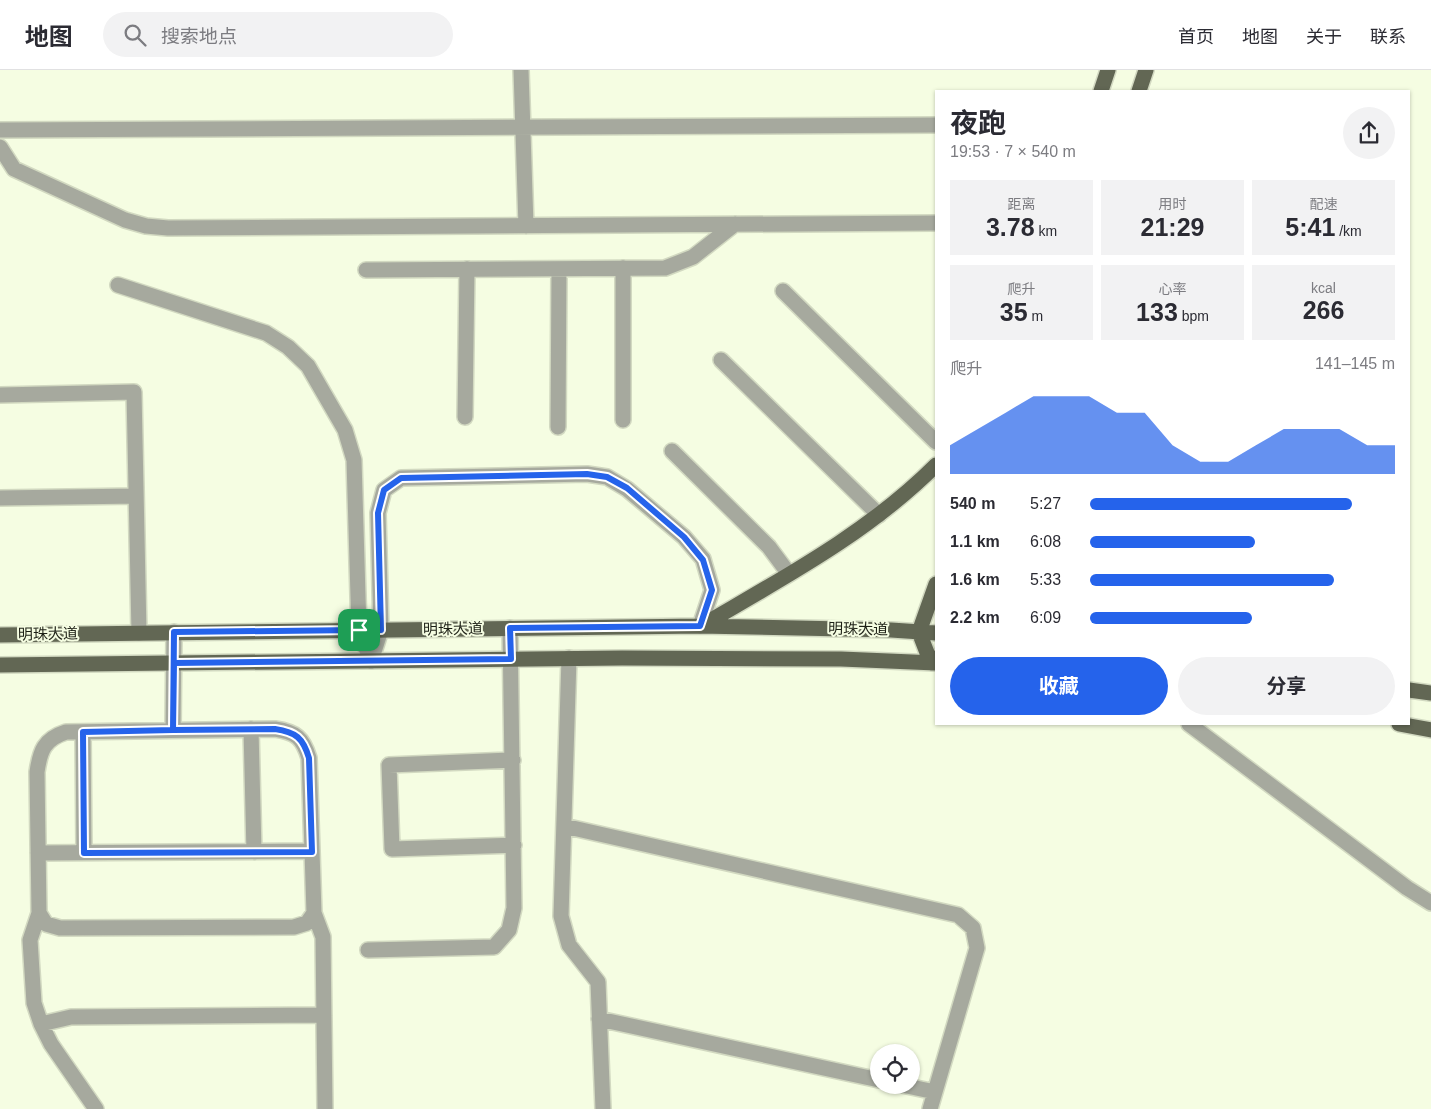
<!DOCTYPE html>
<html lang="zh">
<head>
<meta charset="utf-8">
<style>
	body { margin:0; font-family:Arial,"Noto Sans SC",sans-serif; background:#f2f2f3; color:#2b2b33; height:100vh; display:flex; flex-direction:column; font-size:19px; white-space:nowrap }
	* { box-sizing:border-box; margin:0 }
	p { font-size:16px; color:#7c7c81 }
	.icon { flex:none; width:28px; height:28px; fill:none; stroke:currentColor; stroke-width:2; stroke-linecap:round; stroke-linejoin:round }
	.map { position:relative; flex:1; overflow:hidden }
	.panel { position:absolute; left:935px; top:20px; width:475px; height:635px; display:flex; flex-direction:column; background:#fff; border-radius:0px; box-shadow:0 1px 4px #0004 }
	.panel>* { flex:none }
	.buttons { position:absolute; left:870px; top:974px; display:grid; gap:10px }
	.buttons a { display:grid; place-items:center; width:50px; height:50px; border-radius:50%; background:#fff; box-shadow:0 1px 4px #0004; font-size:25px }
	.pin { position:absolute; display:grid; place-items:center; width:42px; height:42px; color:#fff; margin:-21px; border-radius:10px; box-shadow:0 2px 8px #0006 }
	.round { display:grid; place-items:center; flex:none; width:52px; height:52px; border-radius:26px; background:#f2f2f3 }
	.overview { display:flex; align-items:center; justify-content:space-between; height:85px; padding:0 15px }
	h1 { font-size:28px; font-weight:700; line-height:38px }
	.stats { display:grid; grid-template-columns:repeat(3,1fr); gap:8px; height:85px; padding:5px 15px }
	.stats div { display:grid; align-content:center; border-radius:0px; background:#f2f2f3; text-align:center }
	.stats b { font-size:25px; font-weight:700 }
	.stats small { font-size:14px; font-weight:400 }
	.stats p { font-size:14px }
	.chart { height:140px; padding:10px 15px }
	.chart p { display:flex; justify-content:space-between }
	.chart svg { width:100%; height:90px; margin-top:5px; fill:#2563eb; opacity:.7 }
	.cta { display:flex; gap:10px; margin-top:auto; padding:10px 15px }
	.cta a { flex:1; height:58px; border-radius:30px; background:#2563eb; color:#fff; font-size:20px; font-weight:700; line-height:58px; text-align:center }
	.cta a+a { background:#f2f2f3; color:#2b2b33 }
	ul { padding:0 15px; list-style:none; font-size:16px }
	li { display:grid; grid-template-columns:80px 60px 1fr; align-items:center; height:38px }
	li i { height:12px; border-radius:6px; background:#2563eb }
	header { display:flex; align-items:center; gap:30px; box-sizing:border-box; height:70px; padding:0 25px; background:#fff; border-bottom:1px solid #e1e1e2 }
	header strong { font-size:24px }
	nav { display:flex; gap:28px; margin-inline-start:auto; font-size:18px }
	.search { width:350px; height:45px; background:#f2f2f3; display:flex; align-items:center; gap:12px; box-sizing:border-box; padding:0 18px; border-radius:28px; color:#7c7c81; font-size:19px }
	.map>svg:first-child { display:block }
	.lines { fill:none; stroke-linecap:round; stroke-linejoin:round }
	.minor-casing { stroke:#d2d9c1; stroke-width:18 }
	.major-casing { stroke:#d2d9c1; stroke-width:18 }
	.minor { stroke:#a6a99e; stroke-width:15 }
	.major { stroke:#626754; stroke-width:15 }
	.route-casing { stroke:#fff; stroke-width:10 }
	.route { stroke:#2563eb; stroke-width:6 }
	.labels { text-anchor:middle; stroke-width:4; stroke-linejoin:round; paint-order:stroke }
	.street-label { font-size:15px; fill:#1c1f15; stroke:#f5fde2 }
</style>
</head>
<body>
<header>
<strong>地图</strong>
<div class="search"><svg class="icon" aria-label="search" viewBox="0 0 24 24"><circle cx="10" cy="10" r="6"/><path d="M15 15l6 6"/></svg>搜索地点</div>
<nav><a>首页</a><a>地图</a><a>关于</a><a>联系</a></nav>
</header>
<div class="map">
<svg width="1431" height="1039" viewBox="0 0 1431 1039">
	<rect width="100%" height="100%" fill="#f5fde2"/>
	<g class="lines">
		<defs>
			<path id="minor" d="M 521,0 L 526,156
				M 0,60 L 936,55
				M 0,77 L 14,99 L 125,150 L 146,156 L 168,158 L 936,153
				M 623,198 L 623,350
				M 366,200 L 665,198 L 693,187 L 735,154
				M 118,215 L 266,263 L 288,277 L 308,296 L 345,360 L 354,390 L 359,560 L 371,591
				M 783,221 L 936,372
				M 721,290 L 879,445
				M 0,325 L 134,322 L 139,563
				M 465,347 L 467,199
				M 558,357 L 559,199
				M 672,381 L 769,477 L 789,504
				M 0,428 L 136,426
				M 569,588 L 561,846 L 569,875 L 598,912 L 603,1039
				M 371,591 L 381,560 L 378,443 L 384,420 L 401,408 L 587,404 L 607,407 L 627,419 L 684,467 L 703,489 L 712,520 L 700,556
				M 1189,654 L 1407,818 L 1431,833
				M 251,659 L 254,782
				M 173,660 L 174,562
				M 83,662 L 84,783
				M 513,690 L 389,695 L 392,779 L 514,775
				M 564,756 L 958,845 L 973,858 L 977,878 L 930,1039
				M 38,783 L 312,781
				M 39,843 L 46,854 L 60,858 L 294,857 L 307,853 L 314,843
				M 368,880 L 494,877 L 509,860 L 514,838 L 510,558
				M 599,949 L 879,1010
				M 41,954 L 71,947 L 324,945
				M 902,1015 L 935,1022
				M 96,1039 L 51,974 L 41,954 L 34,933 L 30,870 L 39,843 L 37,702 C 40,681 44,669 66,662 L 275,659 C 296,662 303,668 309,688 L 314,843 L 323,867 L 325,1039"/>
			<path id="major" d="M 1101,21 L 1108,0
				M 1139,21 L 1146,0
				M 936,514 L 919,562 L 931,593 L 936,588
				M 701,556 C 783,508 868,463 936,395
				M 0,565 L 700,556 L 891,560 L 936,563
				M 0,595 L 622,588 L 841,589 L 936,593
				M 1409,620 L 1431,623
				M 1399,654 L 1431,660"/>
		</defs>
		<use href="#minor" class="minor-casing"/>
		<use href="#major" class="major-casing"/>
		<use href="#minor" class="minor"/>
		<use href="#major" class="major"/>
	</g>
	<g class="lines">
		<defs>
			<path id="route" d="M 359,560 L 174,562 L 173,660 L 275,659 C 296,662 303,668 309,688 L 312,782 L 84,783 L 83,662 L 173,660 L 174,593 L 511,589 L 510,558 L 700,556 L 712,520 L 703,490 L 684,467 L 627,418 L 607,407 L 587,404 L 401,408 L 384,420 L 378,443 L 381,560 L 359,560"/>
		</defs>
		<use href="#route" class="route-casing"/>
		<use href="#route" class="route"/>
	</g>
	<g class="labels">
		<g class="street-label">
			<text transform="translate(453 559) rotate(-1)" y="5">明珠大道</text>
			<text transform="translate(858 559) rotate(1)" y="5">明珠大道</text>
			<text transform="translate(48 564) rotate(-1)" y="5">明珠大道</text>
		</g>
	</g>
</svg>
<div class="buttons">
<a><svg class="icon" aria-label="locate" viewBox="0 0 24 24"><circle cx="12" cy="12" r="6"/><path d="M12 2v4M12 18v4M2 12h4M18 12h4"/></svg></a>
</div>
<div class="pin" style="left:359px;top:560px;background:#1e9e55"><svg class="icon" aria-label="arrive" viewBox="0 0 24 24"><path d="M6 21V4h12l-3 4 3 4H6"/></svg></div>
<section class="panel">
<div class="overview"><div><h1>夜跑</h1><p>19:53 · 7 × 540 m</p></div><a class="round"><svg class="icon" aria-label="share" viewBox="0 0 24 24"><path d="M12 15V3M7 8l5-5 5 5M5 13v7h14v-7"/></svg></a></div>
<div class="stats">
<div><p>距离</p><b>3.78<small> km</small></b></div>
<div><p>用时</p><b>21:29</b></div>
<div><p>配速</p><b>5:41<small> /km</small></b></div>
</div>
<div class="stats">
<div><p>爬升</p><b>35<small> m</small></b></div>
<div><p>心率</p><b>133<small> bpm</small></b></div>
<div><p>kcal</p><b>266</b></div>
</div>
<div class="chart"><p><span>爬升</span>141–145 m</p>
<svg viewBox="0 0 160 44" preserveAspectRatio="none"><path d="M0 44V30L10 22L20 14L30 6L40 6L50 6L60 14L70 14L80 30L90 38L100 38L110 30L120 22L130 22L140 22L150 30L160 30V44z"/></svg>
</div>
<ul>
<li><b>540 m</b>5:27<i style="width:86%"></i></li>
<li><b>1.1 km</b>6:08<i style="width:54%"></i></li>
<li><b>1.6 km</b>5:33<i style="width:80%"></i></li>
<li><b>2.2 km</b>6:09<i style="width:53%"></i></li>
</ul>
<div class="cta"><a>收藏</a><a>分享</a></div>
</section>
</div>
</body>
</html>
